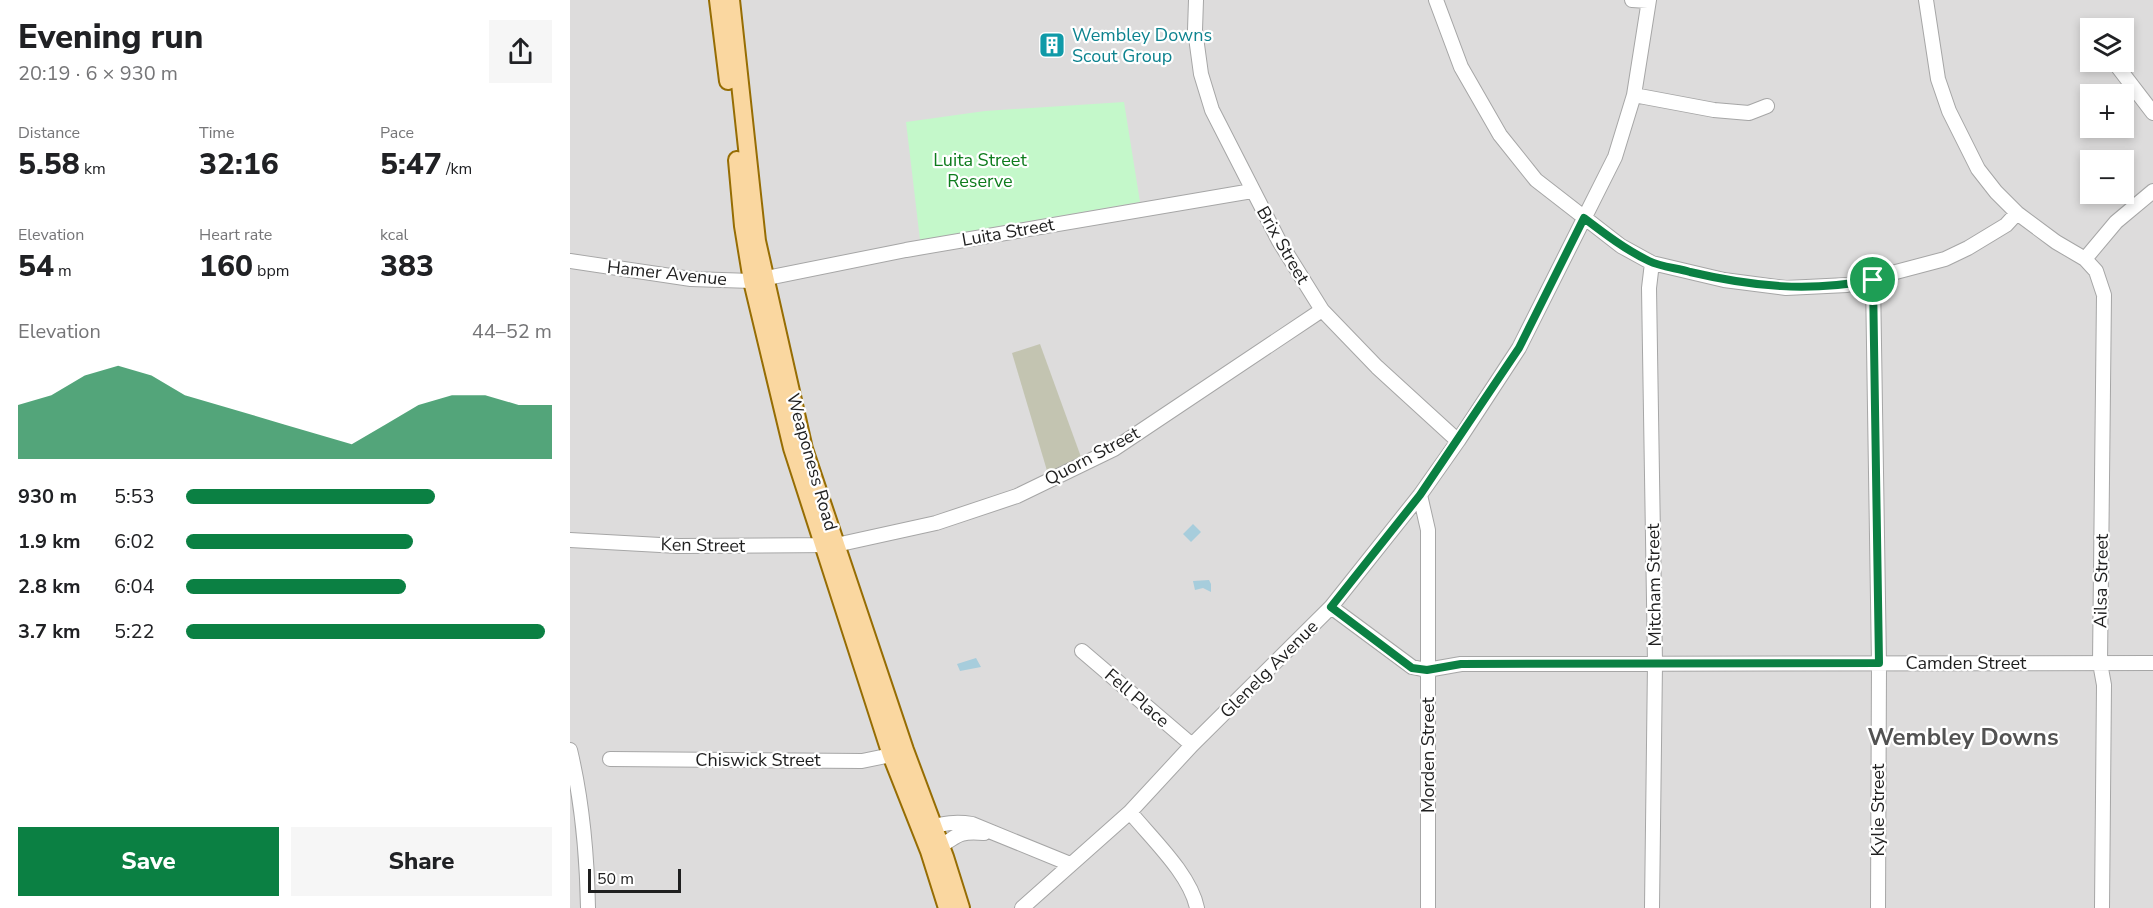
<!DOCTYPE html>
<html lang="en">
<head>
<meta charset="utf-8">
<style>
	body { margin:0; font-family:"Nunito Sans",sans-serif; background:#f6f6f6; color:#202124; height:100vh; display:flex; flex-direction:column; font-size:22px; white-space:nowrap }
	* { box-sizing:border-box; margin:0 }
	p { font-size:20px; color:#757577 }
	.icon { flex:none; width:33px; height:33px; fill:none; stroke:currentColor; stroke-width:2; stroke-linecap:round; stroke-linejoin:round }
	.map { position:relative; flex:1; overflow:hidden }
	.side { display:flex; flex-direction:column; background:#fff; width:570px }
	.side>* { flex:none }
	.tools { position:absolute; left:1510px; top:18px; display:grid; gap:12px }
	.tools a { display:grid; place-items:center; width:54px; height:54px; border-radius:0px; background:#fff; box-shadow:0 3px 9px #0003; font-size:30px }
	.scale { position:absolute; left:18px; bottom:15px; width:93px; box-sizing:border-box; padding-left:6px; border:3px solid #1f1f1f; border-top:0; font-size:16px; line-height:21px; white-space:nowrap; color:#1f1f1f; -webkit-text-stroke:4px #fff; paint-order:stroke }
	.pin { position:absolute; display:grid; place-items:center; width:51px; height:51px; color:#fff; margin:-26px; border:3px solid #fff; border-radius:50%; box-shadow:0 2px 6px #0007 }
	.round { display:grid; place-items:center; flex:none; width:63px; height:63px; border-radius:0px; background:#f6f6f6 }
	.headline { display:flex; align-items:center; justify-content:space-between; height:102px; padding:0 18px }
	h1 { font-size:33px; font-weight:800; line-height:45px }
	.stats { display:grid; grid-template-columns:repeat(3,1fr); gap:9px; height:102px; padding:6px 18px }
	.stats div { display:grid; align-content:center }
	.stats b { font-size:30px; font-weight:800 }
	.stats small { font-size:16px; font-weight:400 }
	.stats p { font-size:16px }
	.chart { height:168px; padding:12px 18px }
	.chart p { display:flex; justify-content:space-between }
	.chart svg { width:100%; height:108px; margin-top:6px; fill:#0b8043; opacity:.7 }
	.button { display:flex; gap:12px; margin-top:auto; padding:12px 18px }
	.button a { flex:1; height:69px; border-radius:0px; background:#0b8043; color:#fff; font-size:24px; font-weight:800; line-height:69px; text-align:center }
	.button a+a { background:#f6f6f6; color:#202124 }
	ul { padding:0 18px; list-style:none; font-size:20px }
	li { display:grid; grid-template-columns:96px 72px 1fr; align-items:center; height:45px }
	li i { height:15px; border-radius:8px; background:#0b8043 }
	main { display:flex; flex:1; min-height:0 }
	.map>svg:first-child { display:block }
	.residential { fill:#dddcdc; fill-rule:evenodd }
	.construction { fill:#c3c4b1 }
	.park { fill:#c4f8ca }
	.water { fill:#a7cddc }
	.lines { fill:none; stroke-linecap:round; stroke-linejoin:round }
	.minor-casing { stroke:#a6a6a6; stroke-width:16 }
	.major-casing { stroke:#966d03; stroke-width:20 }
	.minor { stroke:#fff; stroke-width:14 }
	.major { stroke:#fad7a0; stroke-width:16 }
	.route-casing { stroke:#fff; stroke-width:12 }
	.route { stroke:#0b8043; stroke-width:8 }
	.labels { text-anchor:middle; stroke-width:4.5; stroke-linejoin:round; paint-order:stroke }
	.culture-label { font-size:18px; fill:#0d838f; stroke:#fff; text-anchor:start }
	.park-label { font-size:18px; fill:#0e7c1d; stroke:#fff }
	.street-label { font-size:18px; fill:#1f1f1f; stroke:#fff }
	.district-label { font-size:24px; font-weight:bold; fill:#525252; stroke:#fff }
</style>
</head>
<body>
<main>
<section class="side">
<div class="headline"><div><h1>Evening run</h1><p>20:19 · 6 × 930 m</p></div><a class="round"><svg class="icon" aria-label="share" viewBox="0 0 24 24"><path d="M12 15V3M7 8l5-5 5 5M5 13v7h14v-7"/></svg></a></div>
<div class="stats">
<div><p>Distance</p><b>5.58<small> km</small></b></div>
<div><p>Time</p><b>32:16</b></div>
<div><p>Pace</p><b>5:47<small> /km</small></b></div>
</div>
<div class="stats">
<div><p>Elevation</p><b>54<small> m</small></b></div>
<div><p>Heart rate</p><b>160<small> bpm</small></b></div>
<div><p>kcal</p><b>383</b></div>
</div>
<div class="chart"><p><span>Elevation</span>44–52 m</p>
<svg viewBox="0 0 160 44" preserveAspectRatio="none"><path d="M0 44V22L10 18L20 10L30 6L40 10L50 18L60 22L70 26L80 30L90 34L100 38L110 30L120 22L130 18L140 18L150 22L160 22V44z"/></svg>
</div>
<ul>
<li><b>930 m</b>5:53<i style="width:68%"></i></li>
<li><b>1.9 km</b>6:02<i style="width:62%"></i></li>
<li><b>2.8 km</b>6:04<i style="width:60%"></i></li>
<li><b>3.7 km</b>5:22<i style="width:98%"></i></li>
</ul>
<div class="button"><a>Save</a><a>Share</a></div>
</section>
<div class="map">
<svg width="1583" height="908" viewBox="0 0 1583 908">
	<rect width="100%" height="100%" fill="#f0ede5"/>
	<path class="residential" d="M 0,0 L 1583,0 L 1583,908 L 0,908 ZM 1521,28 L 1554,28 L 1554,62 L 1521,62 ZM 1521,94 L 1554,94 L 1554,128 L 1521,128 ZM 1521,160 L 1554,160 L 1554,194 L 1521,194 Z"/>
	<path class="construction" d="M 470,344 L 511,457 L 478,474 L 442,353 Z"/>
	<path class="park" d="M 554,102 L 570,202 L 350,240 L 336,122 L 415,111 Z"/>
	<path class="water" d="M 623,524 L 631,532 L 621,542 L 613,534 Z
		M 639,580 L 641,584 L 641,592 L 633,588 L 625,590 L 623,581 Z
		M 406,658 L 411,667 L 390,671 L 387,664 Z"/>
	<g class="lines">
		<defs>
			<path id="minor" d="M 626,0 L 625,30 L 631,74 L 642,110 L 709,241 L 752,310 L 807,367 L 888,441
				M 866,0 L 891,67 L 930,135 L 966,180 L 1051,246 L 1082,263 L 1154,280 L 1216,288 L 1277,285 L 1303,280 L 1322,273 L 1375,259 L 1398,248 L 1436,225 L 1447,213
				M 1062,0 L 1078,1
				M 1356,0 L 1368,79 L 1379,111 L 1408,169 L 1426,192 L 1447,213 L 1486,242 L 1515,259 L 1526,271 L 1534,295 L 1530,663 L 1534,685 L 1532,908
				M 1544,62 L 1583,113
				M 1064,95 L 1144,110 L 1179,113 L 1197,106
				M 1515,259 L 1546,222 L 1583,191
				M 0,261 L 121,279 L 182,281 L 336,250 L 682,191
				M 1303,280 L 1309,664 L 1308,908
				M 850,495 L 858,530 L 858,908
				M 0,540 L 108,546 L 266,545 L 366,523 L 447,496 L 544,449 L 752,310
				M 761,607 L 842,667 L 857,670 L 891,664 L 1583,663
				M 512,651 L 622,745
				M 0,750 C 12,800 17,856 18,908
				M 40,759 L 292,761 L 321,755 L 331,751
				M 560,812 C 582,839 620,874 627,908
				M 356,829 C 371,823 386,821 402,824 L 500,864
				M 363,849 C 388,840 381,830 414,833
				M 452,908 L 560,812 L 622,745 L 761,607 L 850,495 L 888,441 L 949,348 L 1045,157 L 1064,95 L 1079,0
				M 1082,908 L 1085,663 L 1079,288 L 1082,263"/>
			<path id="major" d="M 148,0 L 158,81
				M 161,0 L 187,241 L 234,449 L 335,750 L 375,857 L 391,908
				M 167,160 L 173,226 L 182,281 L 222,448 L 321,755 L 359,851 L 377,908"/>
		</defs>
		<use href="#minor" class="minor-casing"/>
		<use href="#major" class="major-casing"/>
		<use href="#minor" class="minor"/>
		<use href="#major" class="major"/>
	</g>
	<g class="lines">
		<defs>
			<path id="route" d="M 1014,218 C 1035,234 1056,250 1079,261 C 1091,267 1107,268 1120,272 C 1184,287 1238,292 1303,280 L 1309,663 L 891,664 L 857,670 L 842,668 L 761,607 L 850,495 L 949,348 Z"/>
		</defs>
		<use href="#route" class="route-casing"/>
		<use href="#route" class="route"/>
	</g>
	<defs>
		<symbol id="building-square" viewBox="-11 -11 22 22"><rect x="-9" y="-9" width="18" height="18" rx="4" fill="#0f9aa8" stroke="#fff"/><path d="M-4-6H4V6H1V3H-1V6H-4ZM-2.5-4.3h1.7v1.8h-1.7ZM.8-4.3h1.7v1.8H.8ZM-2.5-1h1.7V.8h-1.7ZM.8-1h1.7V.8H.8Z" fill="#fff"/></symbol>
	</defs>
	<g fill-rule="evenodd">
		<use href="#building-square" x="467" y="30" width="30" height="30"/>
	</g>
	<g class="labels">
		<g class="culture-label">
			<text x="502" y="41">Wembley Downs<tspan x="502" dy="21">Scout Group</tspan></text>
		</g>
		<g class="park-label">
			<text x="410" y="166">Luita Street<tspan x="410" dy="21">Reserve</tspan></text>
		</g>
		<g class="street-label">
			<text transform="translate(438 232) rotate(-10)" y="6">Luita Street</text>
			<text transform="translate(713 245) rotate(60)" y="6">Brix Street</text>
			<text transform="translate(97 273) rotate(6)" y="6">Hamer Avenue</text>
			<text transform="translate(522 456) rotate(-28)" y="6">Quorn Street</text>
			<text transform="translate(242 462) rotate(74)" y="6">Weaponess Road</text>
			<text transform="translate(133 545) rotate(1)" y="6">Ken Street</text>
			<text transform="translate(1531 581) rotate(-89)" y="6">Ailsa Street</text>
			<text transform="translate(1084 585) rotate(-91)" y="6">Mitcham Street</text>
			<text x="1396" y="669">Camden Street</text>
			<text transform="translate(699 669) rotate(-45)" y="6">Glenelg Avenue</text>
			<text transform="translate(567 698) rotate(41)" y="6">Fell Place</text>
			<text transform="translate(858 755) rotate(-90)" y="6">Morden Street</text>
			<text x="188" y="766">Chiswick Street</text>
			<text transform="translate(1308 810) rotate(-90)" y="6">Kylie Street</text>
		</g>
		<g class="district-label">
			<text x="1393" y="745">Wembley Downs</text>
		</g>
	</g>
</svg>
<div class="tools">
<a><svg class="icon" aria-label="layers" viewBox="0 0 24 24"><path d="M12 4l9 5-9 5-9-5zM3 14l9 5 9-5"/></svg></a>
<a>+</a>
<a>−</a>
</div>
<div class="scale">50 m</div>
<div class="pin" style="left:1303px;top:280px;background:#1e9e55"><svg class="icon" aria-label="arrive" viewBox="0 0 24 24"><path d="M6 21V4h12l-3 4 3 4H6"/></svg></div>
</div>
</main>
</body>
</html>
